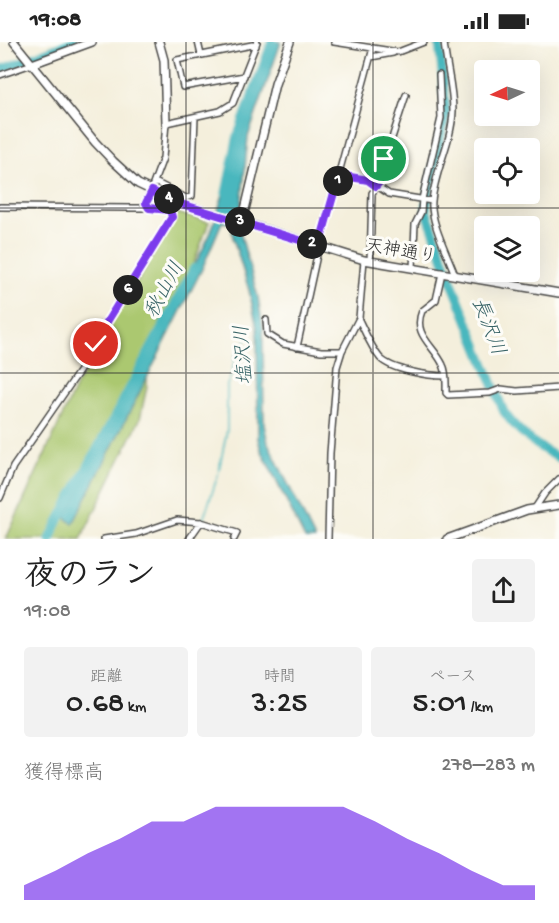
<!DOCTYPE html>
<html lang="ja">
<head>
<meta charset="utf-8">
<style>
	body { margin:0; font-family:"Gochi Hand","Klee One",sans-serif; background:#f2f2f2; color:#222; height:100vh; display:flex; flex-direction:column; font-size:22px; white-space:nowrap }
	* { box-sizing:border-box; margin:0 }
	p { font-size:20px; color:#767676 }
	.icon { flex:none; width:33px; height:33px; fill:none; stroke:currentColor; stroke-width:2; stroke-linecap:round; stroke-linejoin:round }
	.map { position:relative; height:497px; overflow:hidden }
	.panel { display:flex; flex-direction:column; background:#fff; flex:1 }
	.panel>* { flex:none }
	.needle { width:39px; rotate:266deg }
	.buttons { position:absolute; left:474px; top:18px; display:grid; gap:12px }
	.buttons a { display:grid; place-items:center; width:66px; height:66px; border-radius:6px; background:#fff; box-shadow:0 6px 24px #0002; font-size:30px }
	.pin { position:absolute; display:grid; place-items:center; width:51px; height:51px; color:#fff; margin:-26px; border:3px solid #fff; border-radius:50%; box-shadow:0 2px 6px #0007 }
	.km { position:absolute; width:30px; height:30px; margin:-15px; border-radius:50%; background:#222; color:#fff; font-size:16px; line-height:30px; text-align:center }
	.round { display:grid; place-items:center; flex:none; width:63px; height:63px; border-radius:6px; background:#f2f2f2 }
	.summary { display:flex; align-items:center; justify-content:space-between; height:102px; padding:0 24px }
	h1 { font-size:33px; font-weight:600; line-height:45px }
	.metrics { display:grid; grid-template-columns:repeat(3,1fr); gap:9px; height:102px; padding:6px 24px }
	.metrics div { display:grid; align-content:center; border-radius:6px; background:#f2f2f2; text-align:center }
	.metrics b { font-size:30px; font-weight:600 }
	.metrics small { font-size:16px; font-weight:400 }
	.metrics p { font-size:16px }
	.chart { height:168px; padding:12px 24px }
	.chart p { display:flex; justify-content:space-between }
	.chart svg { width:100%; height:108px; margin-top:6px; fill:#7c3aed; opacity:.7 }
	.status { display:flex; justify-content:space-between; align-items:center; height:42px; padding:0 30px; background:#fff; direction:ltr }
	.status svg { height:16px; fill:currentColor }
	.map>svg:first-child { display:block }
	.green { fill:#abc86f; stroke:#6b7a4d; stroke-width:1.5 }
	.water { fill:#48b7be; stroke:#3a7174; stroke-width:1.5 }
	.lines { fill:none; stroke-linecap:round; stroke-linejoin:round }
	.stream { stroke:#48b7be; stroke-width:1.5 }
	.river { stroke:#48b7be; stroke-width:9 }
	.minor-casing { stroke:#494846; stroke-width:8 }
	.tertiary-casing { stroke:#494846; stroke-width:10 }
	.minor { stroke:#fff; stroke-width:5 }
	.tertiary { stroke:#fff; stroke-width:7 }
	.route-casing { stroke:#fff; stroke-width:12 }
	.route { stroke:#7c3aed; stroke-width:8 }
	.grid { fill:none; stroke:#2b2b2b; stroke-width:1.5; stroke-opacity:0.55 }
	.labels { text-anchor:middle; stroke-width:6; stroke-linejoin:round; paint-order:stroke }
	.street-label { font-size:18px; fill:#2b2b2b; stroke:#fdfcf7 }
	.water-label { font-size:20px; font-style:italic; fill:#376366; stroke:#fdfcf7 }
</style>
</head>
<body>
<div class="status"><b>19:08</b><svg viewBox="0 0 49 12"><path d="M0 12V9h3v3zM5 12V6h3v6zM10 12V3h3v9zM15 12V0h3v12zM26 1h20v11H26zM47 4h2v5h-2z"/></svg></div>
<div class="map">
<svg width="559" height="497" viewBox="0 0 559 497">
	<rect width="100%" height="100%" fill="#fdfcf7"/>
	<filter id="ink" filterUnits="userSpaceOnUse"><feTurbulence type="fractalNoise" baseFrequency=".0167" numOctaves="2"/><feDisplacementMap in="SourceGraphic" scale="12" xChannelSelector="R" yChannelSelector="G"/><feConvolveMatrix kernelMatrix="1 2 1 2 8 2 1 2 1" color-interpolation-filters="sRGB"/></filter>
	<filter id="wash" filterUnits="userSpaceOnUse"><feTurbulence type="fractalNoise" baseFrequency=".008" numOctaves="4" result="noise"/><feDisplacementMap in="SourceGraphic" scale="24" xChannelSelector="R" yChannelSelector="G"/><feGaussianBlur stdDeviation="1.35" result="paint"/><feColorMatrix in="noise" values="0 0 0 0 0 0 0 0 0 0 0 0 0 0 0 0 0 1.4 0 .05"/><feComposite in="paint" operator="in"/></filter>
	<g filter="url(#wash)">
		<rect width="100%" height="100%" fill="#f4efdc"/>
		<path class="green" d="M 177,171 L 209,180 L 194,221 L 148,305 L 147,344 L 140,377 L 81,497 L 6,497 L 77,342 L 98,309 L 108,285 L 142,232 Z"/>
		<path class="water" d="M 272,0 L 281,0 L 248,95 L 239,186 L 258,255 L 263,286 L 264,383 L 268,401 L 315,497 L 305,497 L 261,408 L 258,397 L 257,286 L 249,248 L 233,196 L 231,181 L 222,180 L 202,227 L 73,482 L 65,475 L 173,268 L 211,190 Z"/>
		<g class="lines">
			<path class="stream" d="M 203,478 L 218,433 L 227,388 L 227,343 L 232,331 L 235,314 L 247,297"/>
			<path class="river" d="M 439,0 L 446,71 L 428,152 L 426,168 L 453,243 L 504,370 C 518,390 537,405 559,416
				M 0,28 L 73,0
				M 226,151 L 238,93 L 272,0
				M 50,497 L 59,478 L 194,226"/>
		</g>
	</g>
	<g filter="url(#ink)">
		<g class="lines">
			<defs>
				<path id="minor" d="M 198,0 L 201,13
					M 334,0 L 398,10 L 424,0
					M 444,0 C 446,23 453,45 453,69 C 452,99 435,128 432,159 C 430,180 448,213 455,233
					M 371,15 L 393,11
					M 0,33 L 32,22
					M 244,34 L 183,45 L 177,18 L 252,3 L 256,4
					M 339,133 L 368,138 L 389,152 L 432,159
					M 155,140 L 186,156 L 192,154 L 195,75
					M 0,165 L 133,166 L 143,166 L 147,164
					M 370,219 L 372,151 L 386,132 L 384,117 L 386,114 L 386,104 L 392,96 L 406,53
					M 413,226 L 415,182 L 421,170 L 422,157 L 441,76 L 439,33
					M 442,231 L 436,258 L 422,269 C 412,293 434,303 443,323 C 447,330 446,342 446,351 L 448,353 L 490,351 L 501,347 L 517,349 L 559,346
					M 266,278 L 267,292 L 283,302 L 321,309 L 342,309
					M 359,278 C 365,290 371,305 380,316 C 391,328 429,334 445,334
					M 297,305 L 319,204 L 373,6
					M 0,456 L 13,425 L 94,308 L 105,283 L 172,175 L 170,168 L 149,166 L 146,161 L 163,116 L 166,81 L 220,69 L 233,61 L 257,0
					M 535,466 L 545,451 L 559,437
					M 104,497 L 136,492 L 177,478 L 201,480 L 237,491 L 234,497
					M 189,497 L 201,480
					M 328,497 L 330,411 L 337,325 L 342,309 L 359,276 L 364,218"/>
				<path id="tertiary" d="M 14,0 L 95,100 L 113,119 L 138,142 L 178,161 L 241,180
					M 159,0 L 164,18 L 166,81
					M 290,0 L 275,42 L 242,180 L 364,218 L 559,251
					M 32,22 L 92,0
					M 447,497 L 527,468 L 559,463"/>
			</defs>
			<use href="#minor" class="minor-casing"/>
			<use href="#tertiary" class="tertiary-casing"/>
			<use href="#minor" class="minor"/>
			<use href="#tertiary" class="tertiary"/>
		</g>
	</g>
	<g class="lines" filter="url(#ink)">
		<defs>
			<path id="route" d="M 96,302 L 105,283 L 172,175 L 170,168 L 149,166 L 146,161 L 152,149 L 178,161 L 319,204 L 339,133 L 368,138 L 376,144 L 386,132 L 384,117"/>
		</defs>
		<use href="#route" class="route-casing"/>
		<use href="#route" class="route"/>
	</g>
	<path class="grid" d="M 186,0 L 186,497M 373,0 L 373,497M 0,166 L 559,166M 0,331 L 559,331"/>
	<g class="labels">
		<g class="street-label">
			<text transform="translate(401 208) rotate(10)" y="6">天神通り</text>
		</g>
		<g class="water-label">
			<text transform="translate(163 247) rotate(-62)" y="7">秋山川</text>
			<text transform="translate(490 284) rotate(69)" y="7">長沢川</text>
			<text transform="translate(242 313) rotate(-94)" y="7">塩沢川</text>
		</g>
	</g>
</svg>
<div class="buttons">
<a><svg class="needle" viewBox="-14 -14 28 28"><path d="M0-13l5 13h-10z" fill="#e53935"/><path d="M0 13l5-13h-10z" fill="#767676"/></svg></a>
<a><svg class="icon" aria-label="locate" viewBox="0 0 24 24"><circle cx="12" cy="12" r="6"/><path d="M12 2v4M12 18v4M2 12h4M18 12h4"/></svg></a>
<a><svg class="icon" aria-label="layers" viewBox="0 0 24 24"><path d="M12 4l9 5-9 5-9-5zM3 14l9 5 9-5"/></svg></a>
</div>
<div class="pin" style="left:384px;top:117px;background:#1e9e55"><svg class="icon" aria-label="arrive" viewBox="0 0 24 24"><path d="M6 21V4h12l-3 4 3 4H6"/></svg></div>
<div class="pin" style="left:96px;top:302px;background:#d93025"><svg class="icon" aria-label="check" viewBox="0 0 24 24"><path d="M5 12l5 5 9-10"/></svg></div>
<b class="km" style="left:338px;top:139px">1</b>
<b class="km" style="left:312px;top:202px">2</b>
<b class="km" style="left:240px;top:180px">3</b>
<b class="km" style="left:169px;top:157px">4</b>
<b class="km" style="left:128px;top:248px">6</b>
</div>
<section class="panel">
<div class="summary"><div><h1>夜のラン</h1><p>19:08</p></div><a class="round"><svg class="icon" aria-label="share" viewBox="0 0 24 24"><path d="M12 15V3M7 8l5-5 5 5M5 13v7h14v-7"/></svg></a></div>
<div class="metrics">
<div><p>距離</p><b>0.68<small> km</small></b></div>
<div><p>時間</p><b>3:25</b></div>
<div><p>ペース</p><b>5:01<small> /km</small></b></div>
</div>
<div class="chart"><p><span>獲得標高</span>278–283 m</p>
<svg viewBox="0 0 160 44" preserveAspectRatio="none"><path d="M0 44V38L10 32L20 25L30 19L40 12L50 12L60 6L70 6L80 6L90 6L100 6L110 12L120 19L130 25L140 32L150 38L160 38V44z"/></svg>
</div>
</section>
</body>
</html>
